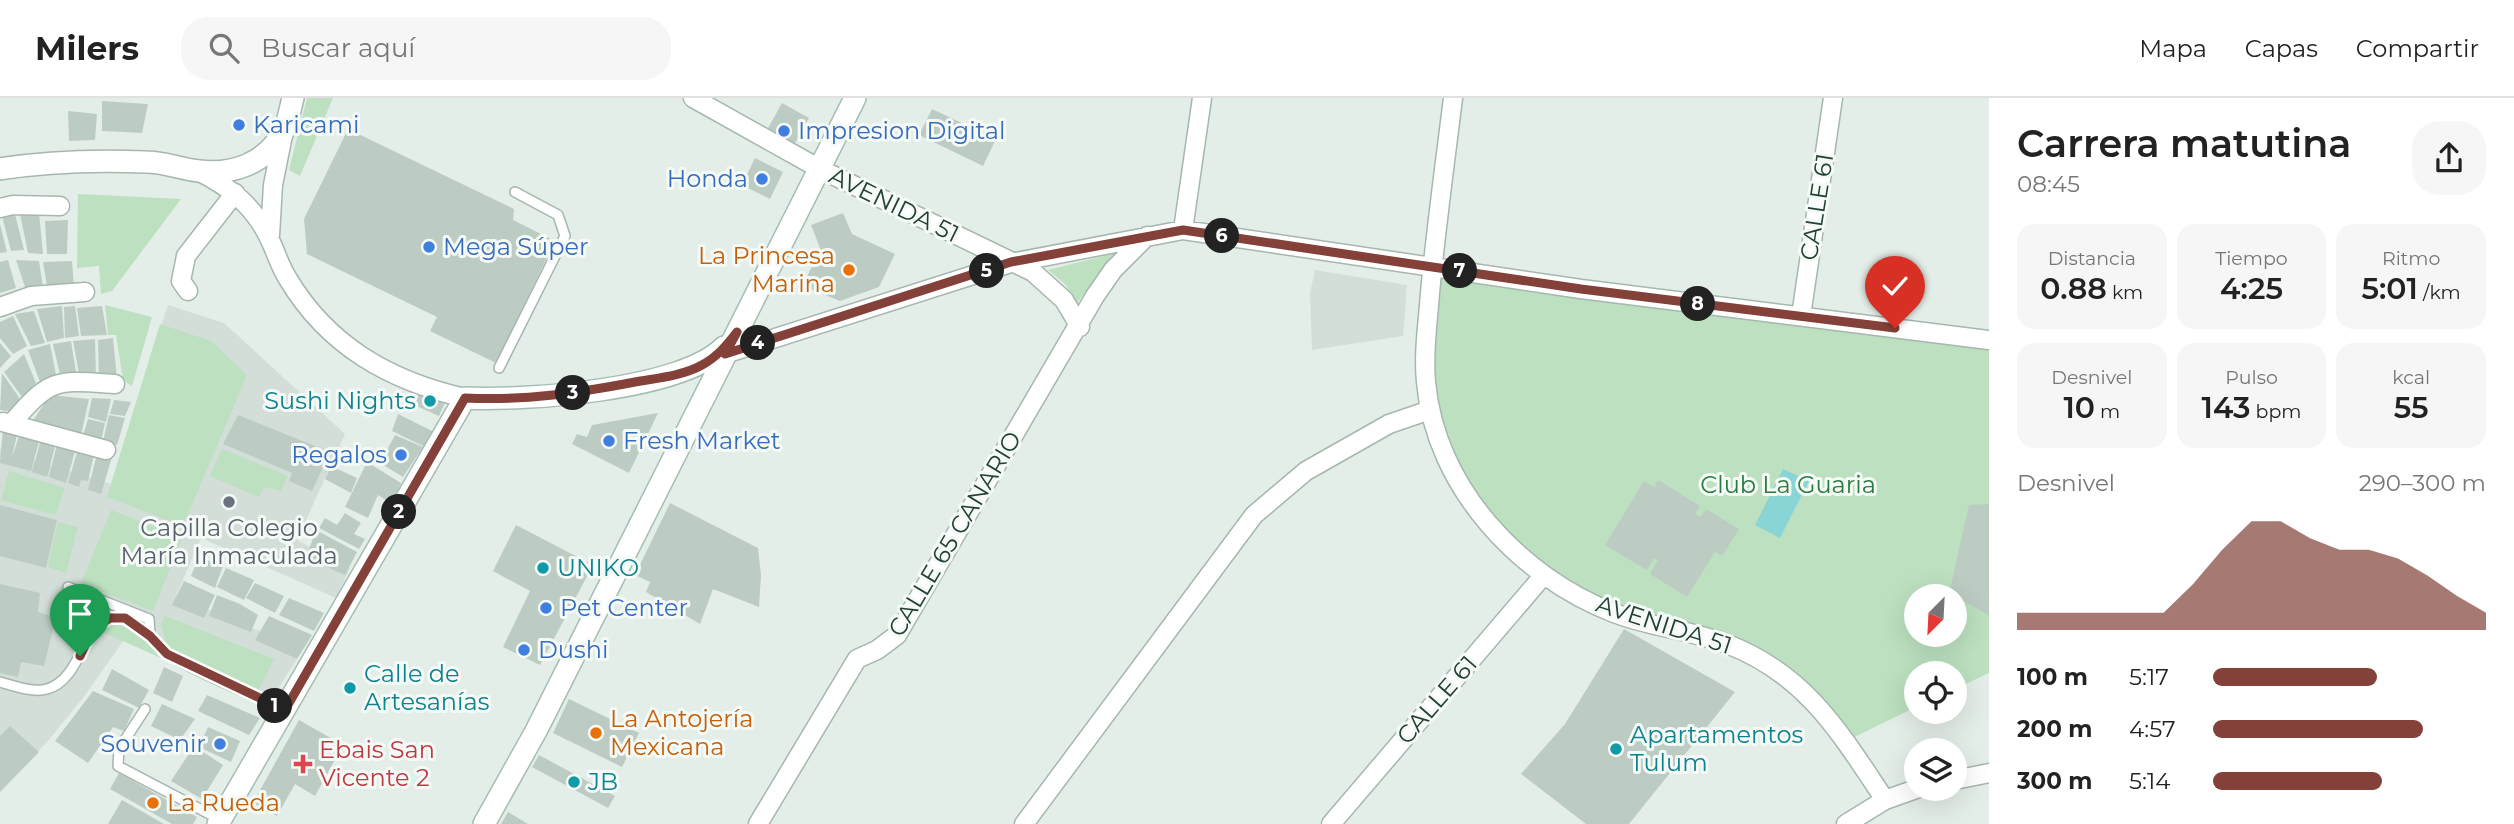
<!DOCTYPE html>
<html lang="es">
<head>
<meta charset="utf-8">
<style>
	body { margin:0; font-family:Montserrat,sans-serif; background:#f6f6f6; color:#222; height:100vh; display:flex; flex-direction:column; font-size:26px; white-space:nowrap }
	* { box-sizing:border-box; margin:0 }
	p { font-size:23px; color:#767676 }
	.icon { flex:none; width:38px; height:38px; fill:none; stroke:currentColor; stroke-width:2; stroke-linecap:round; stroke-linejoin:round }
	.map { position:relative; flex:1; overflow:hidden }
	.side { display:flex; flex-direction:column; background:#fff; width:525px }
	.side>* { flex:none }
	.needle { width:46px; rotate:204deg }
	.controls { position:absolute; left:1904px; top:486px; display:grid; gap:14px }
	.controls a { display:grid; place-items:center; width:63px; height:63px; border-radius:50%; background:#fff; box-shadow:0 7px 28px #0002; font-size:35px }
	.pin { position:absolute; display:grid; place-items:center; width:60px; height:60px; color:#fff; margin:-72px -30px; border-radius:50% 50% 50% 0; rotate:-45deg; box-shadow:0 0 7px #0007 }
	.pin .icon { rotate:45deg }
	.km { position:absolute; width:35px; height:35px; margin:-18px; border-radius:50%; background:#222; color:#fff; font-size:19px; line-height:35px; text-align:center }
	.round { display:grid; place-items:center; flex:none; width:74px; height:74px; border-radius:28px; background:#f6f6f6 }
	.headline { display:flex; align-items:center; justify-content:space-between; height:119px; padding:0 28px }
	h1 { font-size:38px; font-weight:600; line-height:52px }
	.figures { display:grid; grid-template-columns:repeat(3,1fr); gap:10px; height:119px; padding:7px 28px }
	.figures div { display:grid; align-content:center; border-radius:18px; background:#f6f6f6; text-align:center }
	.figures b { font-size:30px; font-weight:600 }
	.figures small { font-size:19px; font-weight:400 }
	.figures p { font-size:19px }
	.chart { height:196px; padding:14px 28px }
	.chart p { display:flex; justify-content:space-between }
	.chart svg { width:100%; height:126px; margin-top:7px; fill:#834139; opacity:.7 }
	ul { padding:0 28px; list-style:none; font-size:23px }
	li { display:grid; grid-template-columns:112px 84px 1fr; align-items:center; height:52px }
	li i { height:18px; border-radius:9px; background:#834139 }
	header { display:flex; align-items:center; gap:42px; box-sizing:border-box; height:98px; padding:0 35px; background:#fff; border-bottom:2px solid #e0e0e0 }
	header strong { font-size:33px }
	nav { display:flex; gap:38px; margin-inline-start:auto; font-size:24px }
	.search { width:490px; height:63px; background:#f6f6f6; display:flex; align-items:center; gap:18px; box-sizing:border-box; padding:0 24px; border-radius:28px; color:#767676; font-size:26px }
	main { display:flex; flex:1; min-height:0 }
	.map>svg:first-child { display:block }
	.built { fill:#d2ded7 }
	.green { fill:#bce0c0; fill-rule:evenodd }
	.water { fill:#89d5d6 }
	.building { fill:#bcccc3 }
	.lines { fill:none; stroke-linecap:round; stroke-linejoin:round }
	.service-casing { stroke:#a6b7ae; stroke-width:12 }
	.minor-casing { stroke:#a6b7ae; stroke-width:21 }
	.tertiary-casing { stroke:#a6b7ae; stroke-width:24 }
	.secondary-casing { stroke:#a4beb1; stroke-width:24 }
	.service { stroke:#fff; stroke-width:9 }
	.minor { stroke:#fff; stroke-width:18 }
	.tertiary { stroke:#fff; stroke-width:21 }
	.secondary { stroke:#fff; stroke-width:21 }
	.route-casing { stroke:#fff; stroke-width:14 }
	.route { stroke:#834139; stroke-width:9 }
	.shop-dot { fill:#3f7fe0; stroke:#f5faf7; stroke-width:2.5 }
	.food-dot { fill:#e8710a; stroke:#f5faf7; stroke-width:2.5 }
	.culture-dot { fill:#0f9aa8; stroke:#f5faf7; stroke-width:2.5 }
	.worship-dot { fill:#6b7280; stroke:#f5faf7; stroke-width:2.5 }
	.health-dot { fill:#e0444e; stroke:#f5faf7; stroke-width:2.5 }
	.labels { text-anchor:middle; stroke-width:6; stroke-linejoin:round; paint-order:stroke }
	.shop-label { font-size:24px; fill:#366cbe; stroke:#f5faf7; text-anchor:start }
	.street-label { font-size:24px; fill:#224134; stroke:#f5faf7 }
	.food-label { font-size:24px; fill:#c56008; stroke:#f5faf7; text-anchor:start }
	.culture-label { font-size:24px; fill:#0d838f; stroke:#f5faf7; text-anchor:start }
	.park-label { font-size:24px; fill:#297b3d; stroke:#f5faf7 }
	.worship-label { font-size:24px; fill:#5b616d; stroke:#f5faf7 }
	.health-label { font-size:24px; fill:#be3a42; stroke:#f5faf7; text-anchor:start }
</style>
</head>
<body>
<header>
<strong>Milers</strong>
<div class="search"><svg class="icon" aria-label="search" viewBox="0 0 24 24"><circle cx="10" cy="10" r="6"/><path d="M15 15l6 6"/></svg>Buscar aquí</div>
<nav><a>Mapa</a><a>Capas</a><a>Compartir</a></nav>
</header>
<main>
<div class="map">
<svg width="1989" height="726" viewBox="0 0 1989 726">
	<rect width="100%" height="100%" fill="#e4eee8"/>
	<path class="built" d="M 1315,172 L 1407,187 L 1403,238 L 1312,252 L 1310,195 Z
		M 168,207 L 224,225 L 345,336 L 297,442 L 350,470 L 336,500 L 201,440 L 176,498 L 303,551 L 271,602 L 124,542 L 83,600 L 47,644 L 0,691 L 0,351 L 111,386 Z"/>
	<path class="green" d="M 307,0 L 333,0 L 300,78 L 289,72 Z
		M 78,96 L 181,101 L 112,193 L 101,196 L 99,168 L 77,170 Z
		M 1116,155 L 1077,205 L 1065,186 L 1048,172 Z
		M 1432,169 L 1989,242 L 1989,575 L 1955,591 L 1955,576 L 1916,576 L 1916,609 L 1846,643 L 1761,563 L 1562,489 L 1479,412 L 1430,312 ZM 1916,499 L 1955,499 L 1955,537 L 1916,537 Z
		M 105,207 L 152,219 L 132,288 L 123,282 L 116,237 L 108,237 Z
		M 160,226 L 211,243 L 247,277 L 183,428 L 107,399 Z
		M 222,351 L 288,378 L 281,393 L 264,389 L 259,399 L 210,378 Z
		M 9,373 L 65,390 L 56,417 L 1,402 Z
		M 111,412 L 182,440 L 153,513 L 81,486 Z
		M 58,424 L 78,429 L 66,475 L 48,469 Z
		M 165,518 L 274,561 L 258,593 L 168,553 L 161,526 Z
		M 107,527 C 132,525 146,543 161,560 L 105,535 Z"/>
	<path class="water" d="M 1783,371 L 1809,383 L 1780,440 L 1755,427 Z"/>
	<path class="building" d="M 102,3 L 148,6 L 142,35 L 102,33 Z
		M 782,5 L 809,20 L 794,47 L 767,32 Z
		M 932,11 L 996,41 L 983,68 L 919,37 Z
		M 68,13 L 97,16 L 95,42 L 69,43 Z
		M 348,31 L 514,111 L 513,122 L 555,143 L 496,265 L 430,233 L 437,219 L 307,156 L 304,121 Z
		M 755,60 L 783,74 L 770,101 L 742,87 Z
		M 39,114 L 43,156 L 28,155 L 20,116 Z
		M 843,115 L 852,136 L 895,156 L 879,189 L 840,203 L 803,188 L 820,150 L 811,127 Z
		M 15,116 L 24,152 L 11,153 L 2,118 Z
		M 68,122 L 67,156 L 47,156 L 45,123 Z
		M 0,126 L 7,154 L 0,155 Z
		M 8,162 L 16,190 L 0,195 L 0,164 Z
		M 16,162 L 39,163 L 43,189 L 25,189 Z
		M 72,163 L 74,189 L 47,188 L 43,164 Z
		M 62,208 L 64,240 L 47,244 L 37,211 Z
		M 75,208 L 79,238 L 65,240 L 64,209 Z
		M 102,208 L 107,237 L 81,238 L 77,210 Z
		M 34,213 L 45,245 L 31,248 L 15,216 Z
		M 13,218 L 27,248 L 13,256 L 0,240 L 0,224 Z
		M 113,240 L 117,280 L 99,280 L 98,242 Z
		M 95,241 L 96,280 L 80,281 L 73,243 Z
		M 71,243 L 77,281 L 61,281 L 53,246 Z
		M 0,245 L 11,258 L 0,270 Z
		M 50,246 L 57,282 L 40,284 L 28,252 Z
		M 24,256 L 36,285 L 22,299 L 4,274 Z
		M 2,275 L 20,301 L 8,313 L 0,312 Z
		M 422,291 L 447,300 L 439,318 L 412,306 Z
		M 50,297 L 89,301 L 81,337 L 32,324 Z
		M 92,300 L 111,301 L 106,324 L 88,319 Z
		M 114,302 L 131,304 L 125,318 L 110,316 Z
		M 658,315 L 629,375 L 572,346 L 577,336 L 587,339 L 592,327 Z
		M 398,316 L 434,334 L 425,349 L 392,333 Z
		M 109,317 L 125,320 L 117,347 L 103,343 Z
		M 238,317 L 330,354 L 312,393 L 289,383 L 292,375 L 223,346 Z
		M 88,321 L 105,325 L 101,343 L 83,338 Z
		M 3,330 L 18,333 L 11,362 L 20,335 L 40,340 L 31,373 L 0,365 Z
		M 395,337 L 423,349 L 403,379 L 380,365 Z
		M 41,341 L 56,345 L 47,379 L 32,374 Z
		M 57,346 L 76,350 L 66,385 L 49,379 Z
		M 78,351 L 94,356 L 88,383 L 81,382 L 79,389 L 68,385 Z
		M 97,356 L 112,359 L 101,396 L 88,392 Z
		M 367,364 L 401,385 L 392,406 L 378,397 L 368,420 L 345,409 Z
		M 331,368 L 357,380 L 351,395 L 325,381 Z
		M 1658,382 L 1700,408 L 1695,416 L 1701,419 L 1706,411 L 1739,431 L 1722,458 L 1715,454 L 1687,499 L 1650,476 L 1658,462 L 1654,460 L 1647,472 L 1605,447 L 1644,383 L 1654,389 Z
		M 670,405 L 758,450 L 761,477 L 759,509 L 713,491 L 700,526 L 646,494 L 650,484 L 635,477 Z
		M 1989,406 L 1989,517 L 1949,496 L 1969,407 Z
		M 0,407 L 57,422 L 46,470 L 0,458 Z
		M 345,415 L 361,425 L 354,436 L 365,441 L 359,451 L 319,430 L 325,420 L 337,427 Z
		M 516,427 L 593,467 L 540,567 L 503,549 L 530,493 L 493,473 Z
		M 316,432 L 357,454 L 345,477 L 306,460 Z
		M 199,459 L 223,468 L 215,490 L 191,478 Z
		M 226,470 L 254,482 L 244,502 L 217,489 Z
		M 184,483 L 215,497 L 204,520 L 172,507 Z
		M 255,485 L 284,498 L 275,515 L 246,500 Z
		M 0,486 L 40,495 L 38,514 L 56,519 L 44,568 L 21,564 L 18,579 L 0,575 Z
		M 217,497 L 240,506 L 258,517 L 251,534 L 209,518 Z
		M 289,500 L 324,515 L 314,533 L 279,517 Z
		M 269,518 L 312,537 L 297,561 L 255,542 Z
		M 1624,531 L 1735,594 L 1629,726 L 1586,726 L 1521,676 L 1565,626 Z
		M 164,569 L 183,578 L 172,604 L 153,595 Z
		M 112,571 L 149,592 L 139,610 L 102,592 Z
		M 93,593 L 134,611 L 124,633 L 113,629 L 88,665 L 55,643 Z
		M 207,597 L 260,620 L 249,637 L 198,613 Z
		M 569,601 L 639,635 L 622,669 L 553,635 Z
		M 162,606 L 195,621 L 180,642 L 151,628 Z
		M 299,622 L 343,647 L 315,698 L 295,686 L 277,718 L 253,705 Z
		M 10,628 L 39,654 L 0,694 L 0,638 Z
		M 208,629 L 240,643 L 231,664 L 199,649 Z
		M 194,648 L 223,667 L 202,701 L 171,683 Z
		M 539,657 L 615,698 L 608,710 L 532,669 Z
		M 119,675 L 197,719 L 193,726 L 172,726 L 110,691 Z
		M 122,702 L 164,726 L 108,726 Z
		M 508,714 L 528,726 L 501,726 Z"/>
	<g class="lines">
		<defs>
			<path id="service" d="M 499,270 L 565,138 L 558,117 L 515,94
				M 93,530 L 91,519 L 68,489 L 149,521 L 150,538
				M 0,584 C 14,588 33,595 47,591 C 85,581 83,511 124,520 C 143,525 153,547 169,557 C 205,579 247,594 285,612
				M 145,611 L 119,651 L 118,668 L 219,721"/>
			<path id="minor" d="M 693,0 L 820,71 L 1033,174 L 1064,202 L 1080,229
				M 1453,0 C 1445,65 1436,130 1430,195 C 1428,224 1423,255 1426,284 C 1435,389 1520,479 1614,515 C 1650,529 1690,532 1727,546 C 1806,576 1841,636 1885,702
				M 198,73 C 230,89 255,109 270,142 C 276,154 280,169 288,181 C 328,248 390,283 465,300
				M 0,110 L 13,107 L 60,108
				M 1183,132 L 1202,0
				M 270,137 L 273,87 L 283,37
				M 188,193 L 181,183 L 186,158 L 235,95
				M 0,209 L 31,198 L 85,194
				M 1801,218 L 1833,0
				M 725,256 L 1011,165 L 1183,132 L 1581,191 L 1989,242
				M 3,324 L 106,352
				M 11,326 C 51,279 56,282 115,286
				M 1955,682 L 1989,675
				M 758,726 L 857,561 L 877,552 L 897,537 L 1095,198 L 1113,172 L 1147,138
				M 1024,726 L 1254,417 L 1306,373 L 1389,326 L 1430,312
				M 1331,726 L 1543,478
				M 1846,726 L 1885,702 L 1916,691"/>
			<path id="tertiary" d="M 0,71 C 49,63 96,62 146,64 C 164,64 181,71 199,73 C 232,77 264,66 282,36 C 288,26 290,11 293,0"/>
			<path id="secondary" d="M 218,726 L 465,300 C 526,303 682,292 724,249
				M 484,726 L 536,633 L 855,0"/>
		</defs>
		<use href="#service" class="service-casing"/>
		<use href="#minor" class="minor-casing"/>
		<use href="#tertiary" class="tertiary-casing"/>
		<use href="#secondary" class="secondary-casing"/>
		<use href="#service" class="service"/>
		<use href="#minor" class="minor"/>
		<use href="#tertiary" class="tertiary"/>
		<use href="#secondary" class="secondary"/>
	</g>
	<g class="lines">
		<defs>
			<path id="route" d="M 80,558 L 93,530 L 110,520 L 125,520 L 150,538 L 167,556 L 285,612 L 465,300 C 523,303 578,295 635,284 C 657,280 682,278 702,267 C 717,259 727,247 737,234 L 725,256 L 1011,164 L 1183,132 L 1581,191 L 1895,230"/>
		</defs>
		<use href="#route" class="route-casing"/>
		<use href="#route" class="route"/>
	</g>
	<g class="shop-dot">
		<circle cx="239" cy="27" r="7"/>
		<circle cx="784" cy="33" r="7"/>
		<circle cx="762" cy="81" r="7"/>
		<circle cx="429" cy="149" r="7"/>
		<circle cx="609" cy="343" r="7"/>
		<circle cx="401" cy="357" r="7"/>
		<circle cx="546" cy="510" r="7"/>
		<circle cx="524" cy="552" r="7"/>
		<circle cx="220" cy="646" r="7"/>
	</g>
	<g class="food-dot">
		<circle cx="849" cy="172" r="7"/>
		<circle cx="596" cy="635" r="7"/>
		<circle cx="153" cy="705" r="7"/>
	</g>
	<g class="culture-dot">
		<circle cx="430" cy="303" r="7"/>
		<circle cx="543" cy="470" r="7"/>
		<circle cx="350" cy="590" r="7"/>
		<circle cx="1616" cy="651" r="7"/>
		<circle cx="574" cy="684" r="7"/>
	</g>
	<circle class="worship-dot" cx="229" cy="404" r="7"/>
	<path class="health-dot" d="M299.5 655.5h7v7h7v7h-7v7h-7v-7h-7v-7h7z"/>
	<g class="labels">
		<g class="shop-label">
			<text x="253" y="35">Karicami</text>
			<text x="798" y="41">Impresion Digital</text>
			<text x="748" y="89" text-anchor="end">Honda</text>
			<text x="443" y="157">Mega Súper</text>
			<text x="623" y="351">Fresh Market</text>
			<text x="387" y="365" text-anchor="end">Regalos</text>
			<text x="560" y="518">Pet Center</text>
			<text x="538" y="560">Dushi</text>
			<text x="206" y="654" text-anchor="end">Souvenir</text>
		</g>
		<g class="street-label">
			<text transform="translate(894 107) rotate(26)" y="8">AVENIDA 51</text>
			<text transform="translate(1817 109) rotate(-81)" y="8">CALLE 61</text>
			<text transform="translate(955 436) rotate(-59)" y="8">CALLE 65 CANARIO</text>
			<text transform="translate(1664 527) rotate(18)" y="8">AVENIDA 51</text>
			<text transform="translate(1437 602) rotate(-49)" y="8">CALLE 61</text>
		</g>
		<g class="food-label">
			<text x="835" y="166" text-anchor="end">La Princesa<tspan x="835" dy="28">Marina</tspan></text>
			<text x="610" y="629">La Antojería<tspan x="610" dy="28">Mexicana</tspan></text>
			<text x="167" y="713">La Rueda</text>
		</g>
		<g class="culture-label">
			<text x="416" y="311" text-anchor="end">Sushi Nights</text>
			<text x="557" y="478">UNIKO</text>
			<text x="364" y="584">Calle de<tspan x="364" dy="28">Artesanías</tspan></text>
			<text x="1630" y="645">Apartamentos<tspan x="1630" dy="28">Tulum</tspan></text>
			<text x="588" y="692">JB</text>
		</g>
		<g class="park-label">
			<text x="1788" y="395">Club La Guaria</text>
		</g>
		<g class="worship-label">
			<text x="229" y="438">Capilla Colegio<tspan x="229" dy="28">María Inmaculada</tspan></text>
		</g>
		<g class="health-label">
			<text x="319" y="660">Ebais San<tspan x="319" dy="28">Vicente 2</tspan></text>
		</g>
	</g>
</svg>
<div class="controls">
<a><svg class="needle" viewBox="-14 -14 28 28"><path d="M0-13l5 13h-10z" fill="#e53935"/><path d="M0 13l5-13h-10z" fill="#767676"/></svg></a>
<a><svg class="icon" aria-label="locate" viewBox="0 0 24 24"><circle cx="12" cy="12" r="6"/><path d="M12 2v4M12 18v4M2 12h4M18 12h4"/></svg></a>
<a><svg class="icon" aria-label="layers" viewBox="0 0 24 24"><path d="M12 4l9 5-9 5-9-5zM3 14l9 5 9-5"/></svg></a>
</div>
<div class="pin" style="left:80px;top:558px;background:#1e9e55"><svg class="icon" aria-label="arrive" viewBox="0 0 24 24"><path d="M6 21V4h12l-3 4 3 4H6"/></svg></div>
<div class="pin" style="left:1895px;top:230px;background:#d93025"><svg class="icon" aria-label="check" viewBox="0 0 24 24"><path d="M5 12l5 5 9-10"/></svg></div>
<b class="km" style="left:275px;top:608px">1</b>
<b class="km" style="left:399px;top:414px">2</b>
<b class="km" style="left:573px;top:295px">3</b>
<b class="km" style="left:758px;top:245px">4</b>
<b class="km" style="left:987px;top:173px">5</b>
<b class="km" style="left:1222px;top:138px">6</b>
<b class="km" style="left:1460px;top:173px">7</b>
<b class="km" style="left:1698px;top:206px">8</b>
</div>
<section class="side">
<div class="headline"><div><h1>Carrera matutina</h1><p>08:45</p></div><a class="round"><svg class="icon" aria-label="share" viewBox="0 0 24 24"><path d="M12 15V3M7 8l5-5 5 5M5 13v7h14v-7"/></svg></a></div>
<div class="figures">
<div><p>Distancia</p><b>0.88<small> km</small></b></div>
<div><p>Tiempo</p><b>4:25</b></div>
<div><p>Ritmo</p><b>5:01<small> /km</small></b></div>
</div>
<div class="figures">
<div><p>Desnivel</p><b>10<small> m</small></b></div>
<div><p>Pulso</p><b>143<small> bpm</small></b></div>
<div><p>kcal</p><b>55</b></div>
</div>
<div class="chart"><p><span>Desnivel</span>290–300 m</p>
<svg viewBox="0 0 160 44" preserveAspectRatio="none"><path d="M0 44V38L10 38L20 38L30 38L40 38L50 38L60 28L70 16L80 6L90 6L100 12L110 16L120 16L130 19L140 25L150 32L160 38V44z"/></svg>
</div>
<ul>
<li><b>100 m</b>5:17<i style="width:60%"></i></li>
<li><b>200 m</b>4:57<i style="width:77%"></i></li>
<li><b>300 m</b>5:14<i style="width:62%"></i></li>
</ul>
</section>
</main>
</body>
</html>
